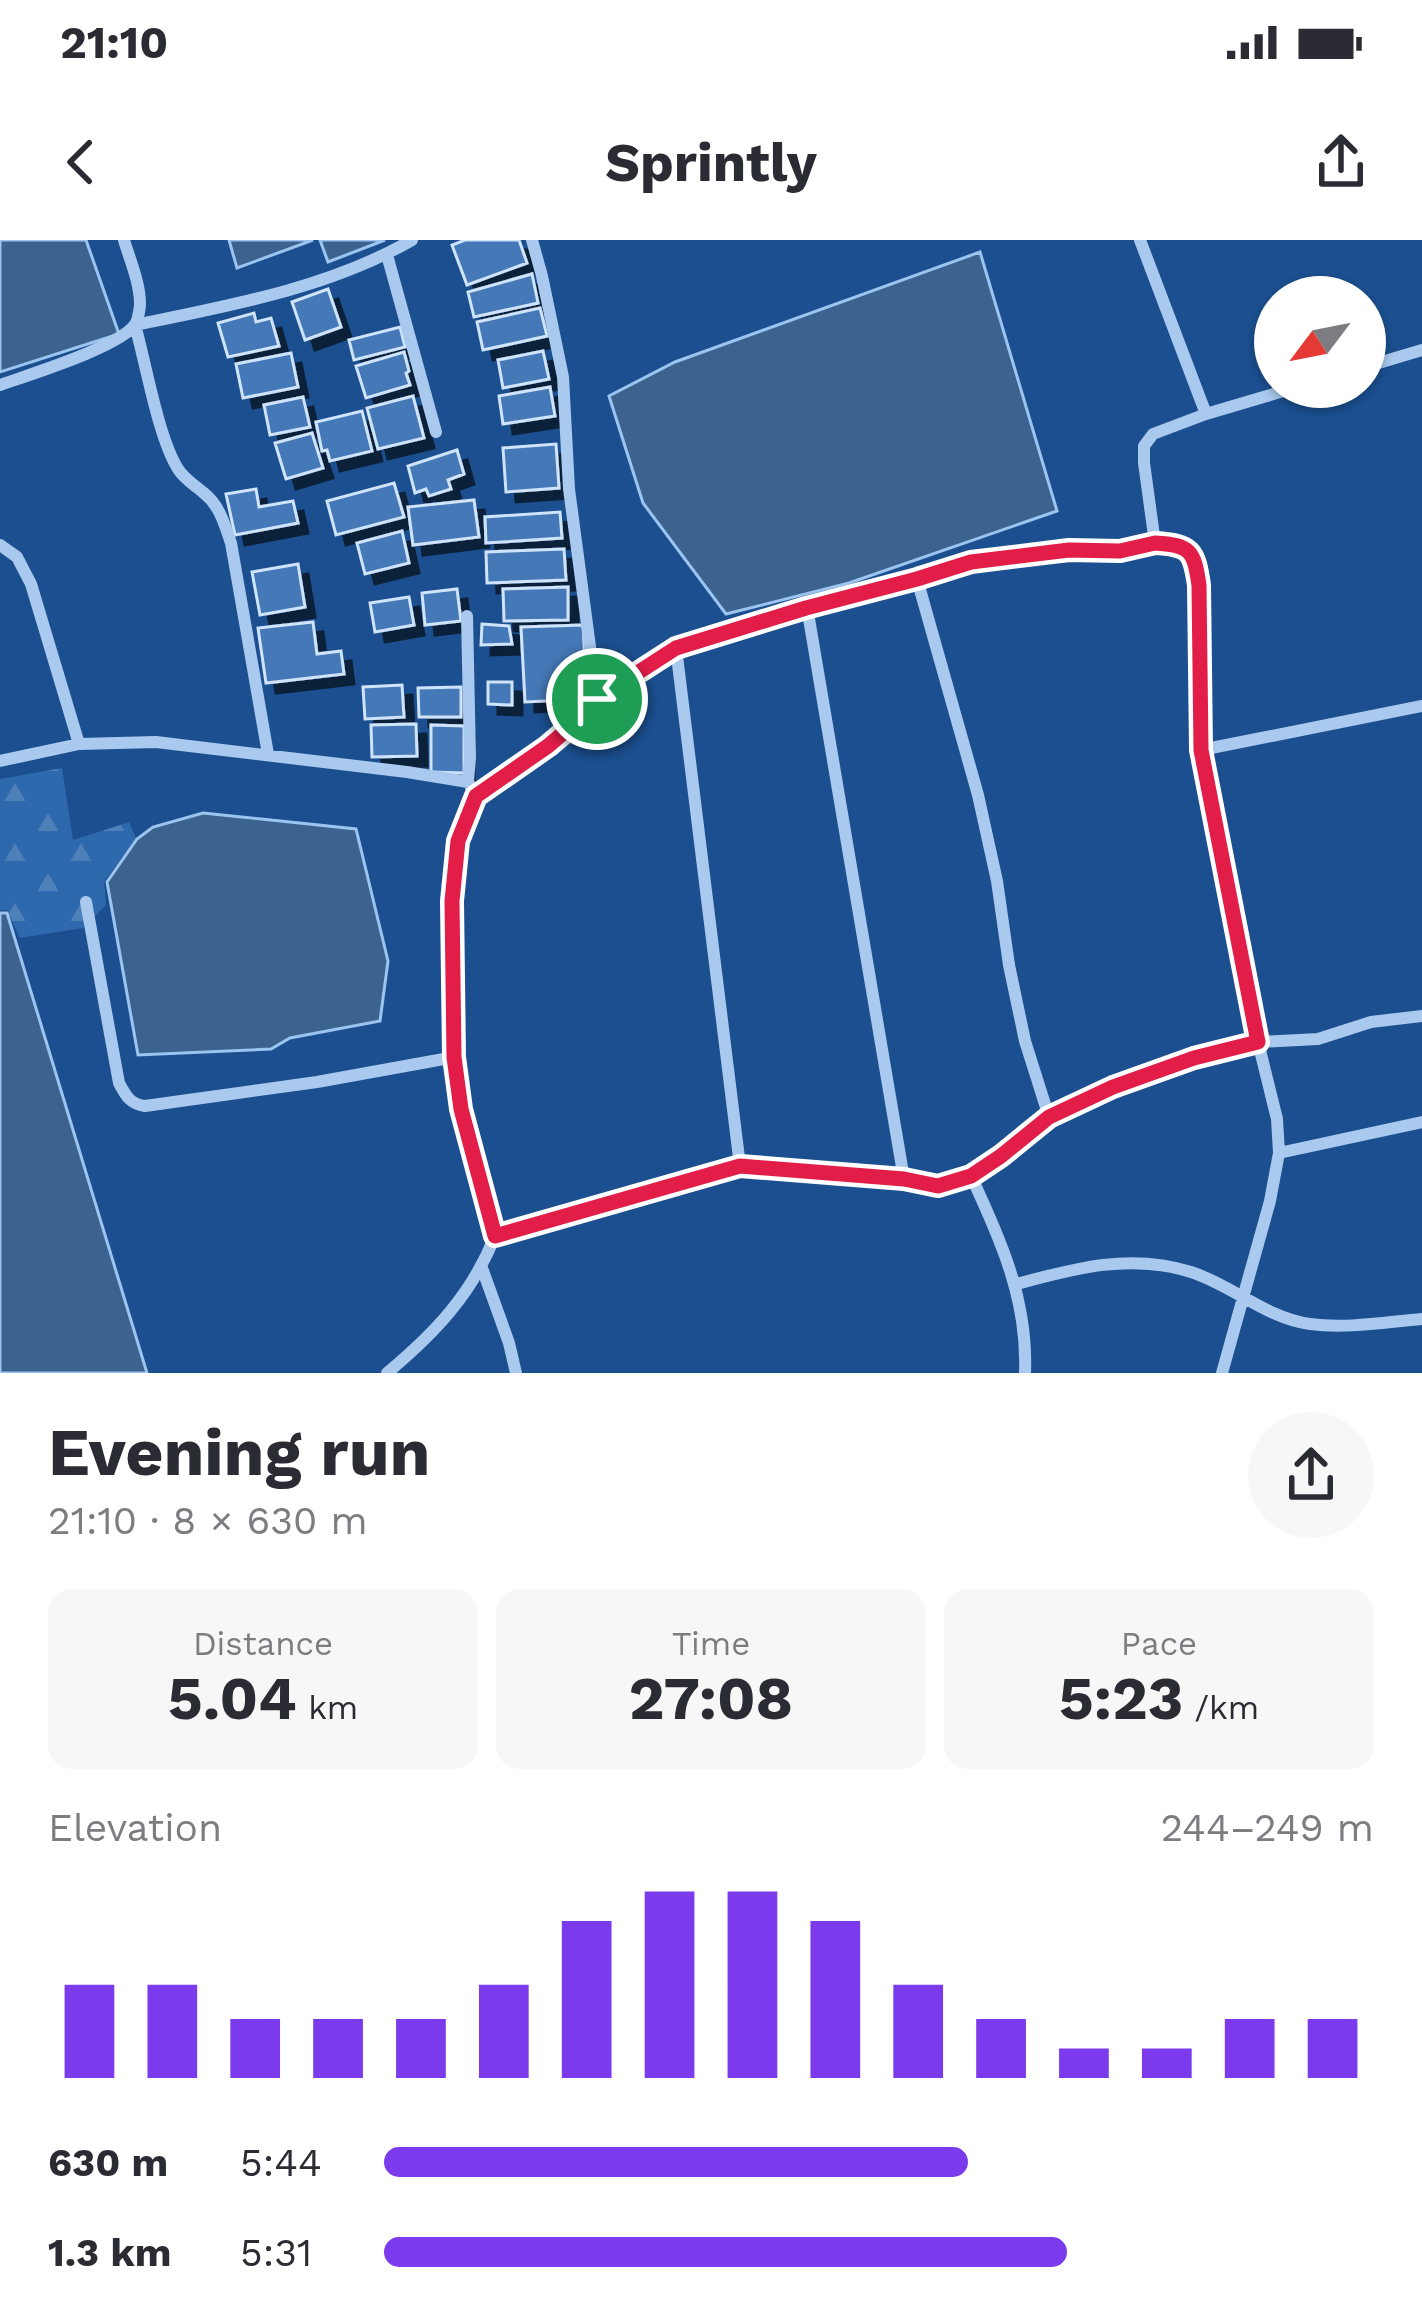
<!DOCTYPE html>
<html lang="en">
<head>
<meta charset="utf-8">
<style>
	body { margin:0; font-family:"Work Sans",sans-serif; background:#f7f7f7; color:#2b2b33; height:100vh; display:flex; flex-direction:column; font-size:45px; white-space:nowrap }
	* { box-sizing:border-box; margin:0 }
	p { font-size:39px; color:#7c7c81 }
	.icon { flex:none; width:66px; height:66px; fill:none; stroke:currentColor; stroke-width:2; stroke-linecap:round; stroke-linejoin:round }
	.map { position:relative; height:1133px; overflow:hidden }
	.details { display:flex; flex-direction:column; background:#fff; flex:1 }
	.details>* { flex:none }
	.needle { width:78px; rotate:238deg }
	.tools { position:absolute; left:1254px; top:36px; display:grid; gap:24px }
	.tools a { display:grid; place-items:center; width:132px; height:132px; border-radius:50%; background:#fff; box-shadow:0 3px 9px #0004; font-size:60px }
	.pin { position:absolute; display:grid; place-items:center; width:102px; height:102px; color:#fff; margin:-51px; border:6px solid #fff; border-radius:50%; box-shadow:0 3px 12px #0007 }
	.round { display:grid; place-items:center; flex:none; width:126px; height:126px; border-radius:63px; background:#f7f7f7 }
	.summary { display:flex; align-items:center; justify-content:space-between; height:204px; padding:0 48px }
	h1 { font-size:66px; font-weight:700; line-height:90px }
	.stats { display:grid; grid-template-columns:repeat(3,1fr); gap:18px; height:204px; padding:12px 48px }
	.stats div { display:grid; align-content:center; border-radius:24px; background:#f7f7f7; text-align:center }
	.stats b { font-size:60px; font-weight:700 }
	.stats small { font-size:33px; font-weight:400 }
	.stats p { font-size:33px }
	.chart { height:336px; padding:24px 48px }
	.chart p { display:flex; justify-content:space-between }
	.chart svg { width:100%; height:216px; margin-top:12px; stroke:#7c3aed; stroke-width:6 }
	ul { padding:0 48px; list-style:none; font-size:39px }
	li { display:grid; grid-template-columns:192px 144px 1fr; align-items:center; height:90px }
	li i { height:30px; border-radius:15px; background:#7c3aed }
	.status { display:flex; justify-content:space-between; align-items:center; height:84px; padding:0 60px; background:#fff; direction:ltr }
	.status svg { height:33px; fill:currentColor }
	header { display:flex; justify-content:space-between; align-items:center; height:156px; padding:0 48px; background:#fff; font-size:54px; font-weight:700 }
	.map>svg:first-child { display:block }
	.forest { fill:url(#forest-firs) }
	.water { fill:#3c6290; stroke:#9cc4f0; stroke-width:3 }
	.building { fill:#4478b7; stroke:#cfe3fa; stroke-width:3; filter:url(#shadow) }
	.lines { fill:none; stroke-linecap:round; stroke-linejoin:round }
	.street { stroke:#a9c9ee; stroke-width:12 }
	.route-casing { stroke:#fff; stroke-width:24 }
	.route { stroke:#e11d48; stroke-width:15 }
</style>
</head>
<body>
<div class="status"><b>21:10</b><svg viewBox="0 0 49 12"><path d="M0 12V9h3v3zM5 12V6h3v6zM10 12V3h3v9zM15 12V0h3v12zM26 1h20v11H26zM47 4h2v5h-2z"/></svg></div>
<header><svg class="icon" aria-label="back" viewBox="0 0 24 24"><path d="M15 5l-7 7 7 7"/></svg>Sprintly<svg class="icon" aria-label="share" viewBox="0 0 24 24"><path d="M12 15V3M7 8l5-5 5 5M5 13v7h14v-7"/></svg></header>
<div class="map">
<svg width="1422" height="1133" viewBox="0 0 1422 1133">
	<defs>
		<pattern id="forest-firs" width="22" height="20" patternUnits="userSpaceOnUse" patternTransform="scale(3)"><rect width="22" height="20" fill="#2e69ad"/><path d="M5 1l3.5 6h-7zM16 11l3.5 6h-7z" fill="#4d80b9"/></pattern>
		<filter id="shadow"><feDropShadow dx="10" dy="10" stdDeviation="0" flood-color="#0009"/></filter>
	</defs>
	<rect width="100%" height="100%" fill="#1b4f8f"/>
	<path class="forest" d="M 62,528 L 73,600 L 129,582 L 136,598 L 104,642 L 106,665 L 83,688 L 20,698 L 7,670 L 0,670 L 0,539 Z"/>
	<path class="water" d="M 0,0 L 86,0 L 119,94 L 0,132 Z
		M 229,0 L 313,0 L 237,28 Z
		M 320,0 L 385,0 L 328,22 Z
		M 980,12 L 1057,271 L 849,343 L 726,374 L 643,263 L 609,156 L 675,122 Z
		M 203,573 L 356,589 L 388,721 L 380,781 L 290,798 L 271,809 L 138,815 L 107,642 L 137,599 L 153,587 Z
		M 0,673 L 7,673 L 147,1133 L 0,1133 Z"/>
	<path class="building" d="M 465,0 L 519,0 L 527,23 L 467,45 L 452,5 Z
		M 532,34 L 538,63 L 474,77 L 468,52 Z
		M 328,49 L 341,87 L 305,100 L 292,62 Z
		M 540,68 L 547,96 L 483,110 L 477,82 Z
		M 254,73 L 256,82 L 271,78 L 279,106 L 228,117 L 218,83 Z
		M 400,87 L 405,107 L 354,120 L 349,100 Z
		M 543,111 L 549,139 L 503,148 L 498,120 Z
		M 404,112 L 409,131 L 406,133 L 410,145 L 366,158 L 356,126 Z
		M 291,113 L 298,147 L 243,158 L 236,124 Z
		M 550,147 L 555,176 L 503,184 L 499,156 Z
		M 413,156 L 424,198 L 378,209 L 367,168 Z
		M 303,157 L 310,187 L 270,195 L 264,165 Z
		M 362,171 L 372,211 L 330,221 L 327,210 L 322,211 L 316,182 Z
		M 312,193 L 323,228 L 286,239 L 275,203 Z
		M 556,204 L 559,248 L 506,252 L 503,208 Z
		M 457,210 L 464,234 L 448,240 L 451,249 L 429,256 L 426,249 L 415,253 L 408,226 Z
		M 394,243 L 404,277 L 336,295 L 327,261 Z
		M 256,249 L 259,267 L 293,261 L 298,283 L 235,295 L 226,254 Z
		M 474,260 L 479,297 L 413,305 L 408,267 Z
		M 560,272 L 562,298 L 486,303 L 485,277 Z
		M 402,291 L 409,323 L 365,334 L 357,303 Z
		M 564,309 L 566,340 L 487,343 L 486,312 Z
		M 298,324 L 305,367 L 260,375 L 252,332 Z
		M 568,347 L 568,380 L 504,381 L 503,349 Z
		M 457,349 L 461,381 L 425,385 L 422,353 Z
		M 409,357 L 414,385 L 375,392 L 370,363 Z
		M 313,382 L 317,414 L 341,411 L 344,434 L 266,443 L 258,388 Z
		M 482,384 L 509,386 L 512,404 L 481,405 Z
		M 583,385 L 587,459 L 525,462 L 521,387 Z
		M 488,442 L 512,442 L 512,465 L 488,464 Z
		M 402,445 L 404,477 L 365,479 L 363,447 Z
		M 461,447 L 461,477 L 419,477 L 418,448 Z
		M 416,484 L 417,516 L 372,517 L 371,485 Z
		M 431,485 L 464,486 L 464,533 L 431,532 Z"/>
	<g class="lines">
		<path class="street" d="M 532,0 L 542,36 L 563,137 L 569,249 L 597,459 C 574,484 550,505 522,525 C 510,533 485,545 476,555 C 440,598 449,815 462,872 C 470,913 484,954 495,996 L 740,926 L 904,939 L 938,946 L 971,936 L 1001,916 L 1049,877 L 1113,847 L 1194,818 L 1258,802 L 1318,799 L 1371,782 L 1422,776
			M 1140,0 L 1206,174
			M 387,15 L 436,192
			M 1365,127 L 1422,110
			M 0,145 C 28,135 123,106 136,83 C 138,79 140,68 140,64 C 140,43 130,20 124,0
			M 1155,303 L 1144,223 L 1144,206 L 1153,194 L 1206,174 L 1297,147
			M 0,305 L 17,317 L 31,344 L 79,504
			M 917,339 L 978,555 L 997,641 L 1009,725 L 1025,801 L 1049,877
			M 807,367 L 904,939
			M 467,376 L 470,518 L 468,542
			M 597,459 L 676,408
			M 1201,510 L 1422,466
			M 268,514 L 231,303 C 225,286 220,266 205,254 C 196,246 185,240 178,229 C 158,197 146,124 135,85 C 228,66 329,48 412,0
			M 0,521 L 79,504 L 156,502 L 407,532 L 468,542 L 476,555
			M 86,662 L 119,843 C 126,856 130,864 145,866 L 317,842 L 455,817
			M 1279,913 L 1422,882
			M 740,926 L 676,408 L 807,367 L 917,339 L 971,322 L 1018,314 L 1069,310 L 1120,311 L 1155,303 L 1177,304 L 1189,310 L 1195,321 L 1199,345 L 1201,510 L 1258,802 L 1277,879 L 1279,913 L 1270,961 L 1222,1133
			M 971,936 C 1001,1000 1028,1061 1025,1133
			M 482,1028 L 509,1103 L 516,1133
			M 1017,1044 C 1075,1028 1131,1013 1191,1032 C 1232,1045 1266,1078 1310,1084 C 1346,1089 1386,1082 1422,1079
			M 387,1133 C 435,1093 472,1054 495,996"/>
	</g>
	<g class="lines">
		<defs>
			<path id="route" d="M 1155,303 C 1191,305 1194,311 1199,345 L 1201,510 L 1258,802 L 1194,818 L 1113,847 L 1049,877 L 1001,916 L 971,936 L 938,946 L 904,939 L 740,926 L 495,996 L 461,869 L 454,817 L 452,661 L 458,601 L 476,556 L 548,506 L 575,483 L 597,459 L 676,408 L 806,368 L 917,339 L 971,322 L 1069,310 L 1120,311 Z"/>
		</defs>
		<use href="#route" class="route-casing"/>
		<use href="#route" class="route"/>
	</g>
</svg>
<div class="tools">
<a><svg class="needle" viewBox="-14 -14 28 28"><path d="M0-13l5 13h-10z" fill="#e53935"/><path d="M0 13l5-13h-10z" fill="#7c7c81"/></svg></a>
</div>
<div class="pin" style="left:597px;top:459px;background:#1e9e55"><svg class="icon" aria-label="arrive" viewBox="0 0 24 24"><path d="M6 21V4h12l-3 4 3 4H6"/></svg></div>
</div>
<section class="details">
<div class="summary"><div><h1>Evening run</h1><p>21:10 · 8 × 630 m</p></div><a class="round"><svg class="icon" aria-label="share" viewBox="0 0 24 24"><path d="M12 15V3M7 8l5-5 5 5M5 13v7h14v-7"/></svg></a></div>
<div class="stats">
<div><p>Distance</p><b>5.04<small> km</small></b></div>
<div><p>Time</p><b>27:08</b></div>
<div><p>Pace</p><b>5:23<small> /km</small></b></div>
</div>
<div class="chart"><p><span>Elevation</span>244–249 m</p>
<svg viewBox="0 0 160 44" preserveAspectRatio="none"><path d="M5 44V25M15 44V25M25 44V32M35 44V32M45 44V32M55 44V25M65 44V12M75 44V6M85 44V6M95 44V12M105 44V25M115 44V32M125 44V38M135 44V38M145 44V32M155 44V32"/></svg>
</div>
<ul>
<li><b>630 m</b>5:44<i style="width:59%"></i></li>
<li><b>1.3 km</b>5:31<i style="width:69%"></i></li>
</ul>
</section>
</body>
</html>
